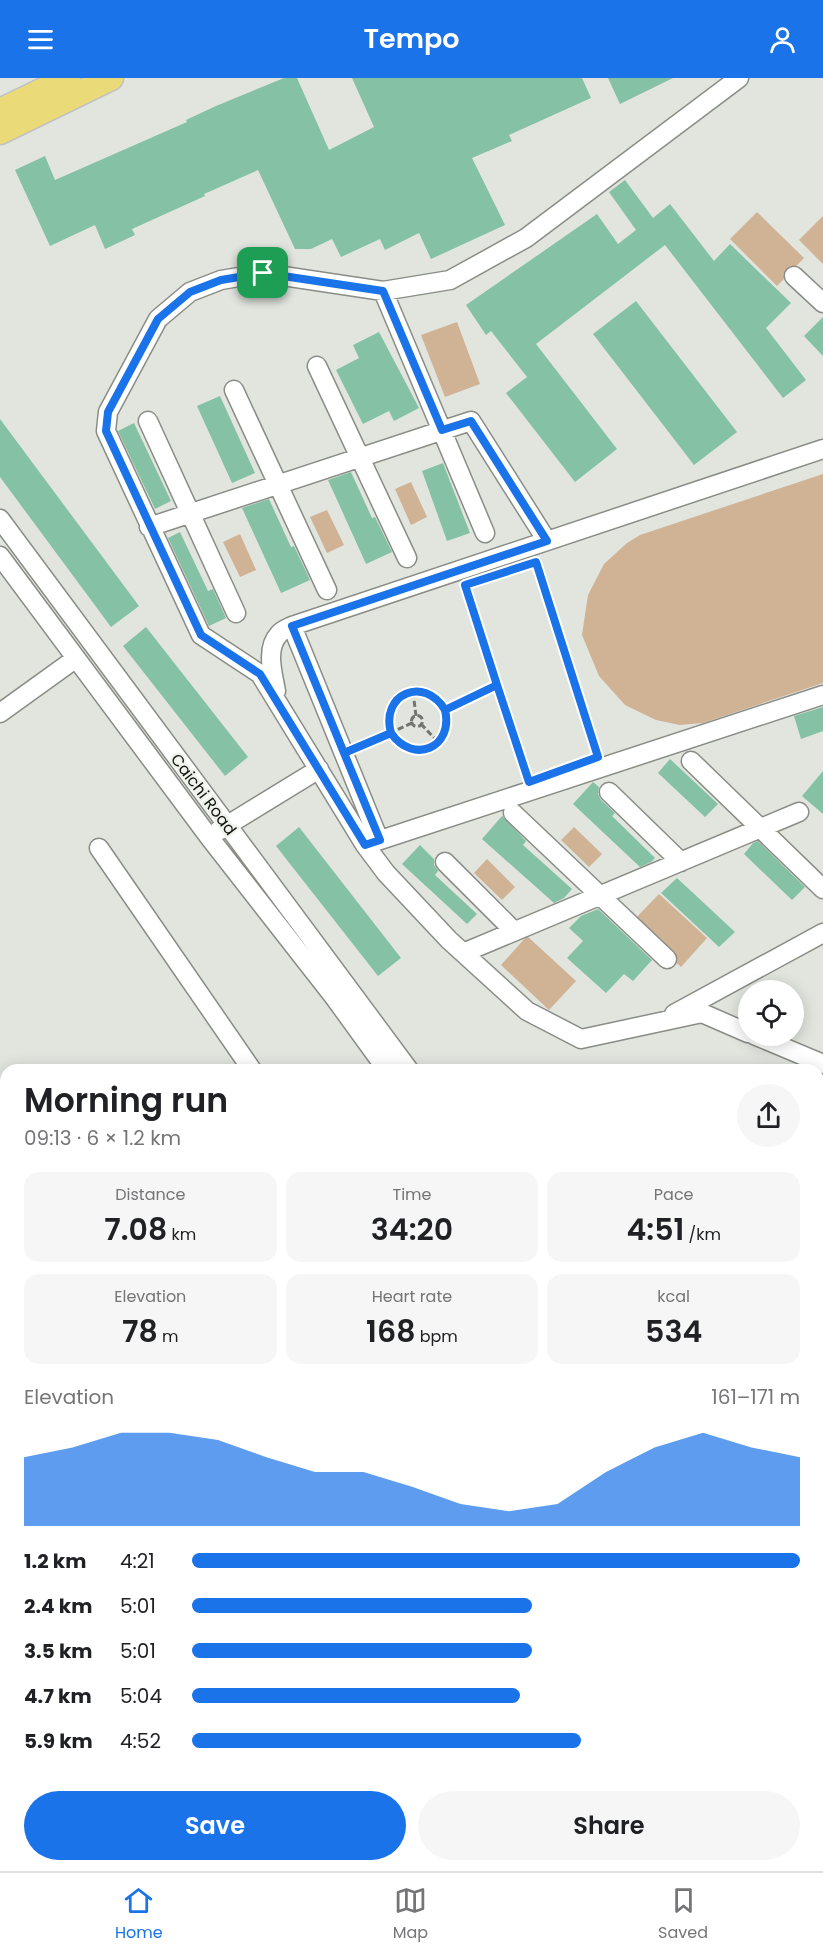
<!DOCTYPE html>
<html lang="en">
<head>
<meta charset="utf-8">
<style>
	body { margin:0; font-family:Poppins,sans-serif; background:#f6f6f6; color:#202124; height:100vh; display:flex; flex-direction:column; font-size:22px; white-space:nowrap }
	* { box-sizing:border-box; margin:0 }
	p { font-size:20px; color:#757577 }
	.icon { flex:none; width:33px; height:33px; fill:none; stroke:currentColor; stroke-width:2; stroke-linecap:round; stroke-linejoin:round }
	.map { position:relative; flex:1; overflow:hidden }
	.drawer { position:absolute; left:0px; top:986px; width:824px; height:808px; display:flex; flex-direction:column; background:#fff; border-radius:18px 18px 0 0; box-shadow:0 3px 15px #0003 }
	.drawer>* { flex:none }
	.fabs { position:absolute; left:738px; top:902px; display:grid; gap:12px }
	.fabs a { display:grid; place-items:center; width:66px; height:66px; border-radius:50%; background:#fff; box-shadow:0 3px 15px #0003; font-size:30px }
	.pin { position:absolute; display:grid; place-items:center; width:51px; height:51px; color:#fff; margin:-26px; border-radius:12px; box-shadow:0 3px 9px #0006 }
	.round { display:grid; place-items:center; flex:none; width:63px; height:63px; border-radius:32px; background:#f6f6f6 }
	.summary { display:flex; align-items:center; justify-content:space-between; height:102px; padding:0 24px }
	h1 { font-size:33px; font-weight:600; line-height:45px }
	.stats { display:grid; grid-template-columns:repeat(3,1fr); gap:9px; height:102px; padding:6px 24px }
	.stats div { display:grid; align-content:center; border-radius:15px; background:#f6f6f6; text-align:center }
	.stats b { font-size:30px; font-weight:600 }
	.stats small { font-size:16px; font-weight:400 }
	.stats p { font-size:16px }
	.chart { height:168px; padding:12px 24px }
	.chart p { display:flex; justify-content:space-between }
	.chart svg { width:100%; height:108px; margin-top:6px; fill:#1a73e8; opacity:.7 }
	.action { display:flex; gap:12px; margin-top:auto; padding:12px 24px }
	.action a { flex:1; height:69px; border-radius:36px; background:#1a73e8; color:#fff; font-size:24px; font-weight:600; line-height:69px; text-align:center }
	.action a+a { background:#f6f6f6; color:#202124 }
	ul { padding:0 24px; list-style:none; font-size:20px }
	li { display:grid; grid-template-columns:96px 72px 1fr; align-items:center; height:45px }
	li i { height:15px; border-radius:8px; background:#1a73e8 }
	header { display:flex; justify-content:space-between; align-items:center; height:78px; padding:0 24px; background:#1a73e8; color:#fff; font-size:27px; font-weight:600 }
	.tabs { display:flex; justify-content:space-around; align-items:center; height:84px; border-top:2px solid #e0e0e0; background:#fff; font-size:16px; color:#757577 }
	.tabs a { display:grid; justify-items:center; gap:3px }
	.tabs .selected { color:#1a73e8 }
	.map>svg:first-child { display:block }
	.green { fill:#d0b295 }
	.building { fill:#84c1a5 }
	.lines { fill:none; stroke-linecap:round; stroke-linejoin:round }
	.minor-casing { stroke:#898d86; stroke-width:21 }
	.major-casing { stroke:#c1c2c1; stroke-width:27 }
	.path { stroke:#71746f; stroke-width:3; stroke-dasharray:6 3; stroke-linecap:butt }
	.minor { stroke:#fff; stroke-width:18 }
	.major { stroke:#ebdb78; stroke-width:24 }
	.route-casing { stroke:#fff; stroke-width:12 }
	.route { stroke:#1a73e8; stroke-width:8 }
	.labels { text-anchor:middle; stroke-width:5; stroke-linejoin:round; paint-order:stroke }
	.street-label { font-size:16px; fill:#121411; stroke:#eef3eb }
</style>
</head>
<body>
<header><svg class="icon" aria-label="menu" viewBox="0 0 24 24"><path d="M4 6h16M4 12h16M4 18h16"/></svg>Tempo<svg class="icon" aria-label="person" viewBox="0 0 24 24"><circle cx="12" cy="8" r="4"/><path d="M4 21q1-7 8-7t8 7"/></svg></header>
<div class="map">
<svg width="823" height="1793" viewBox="0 0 823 1793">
	<rect width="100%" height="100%" fill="#e1e5de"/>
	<path class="green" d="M 757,134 L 804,180 L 777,208 L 730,161 Z
		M 823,138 L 823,186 L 799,162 Z
		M 457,244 L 480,306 L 445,319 L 421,257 Z
		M 823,396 L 823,605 L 703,645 L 680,647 L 656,642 L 625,627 L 599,598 L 582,557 L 588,517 L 604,486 L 627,465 L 640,457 Z
		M 411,404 L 427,439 L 411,447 L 395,411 Z
		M 327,432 L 344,467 L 327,475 L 310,439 Z
		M 240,456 L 256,492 L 240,499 L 223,464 Z
		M 574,749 L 602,776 L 589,789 L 561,762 Z
		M 487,781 L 515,809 L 502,822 L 474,795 Z
		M 659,816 L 707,860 L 681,889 L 632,844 Z
		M 527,858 L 576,903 L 549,932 L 501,887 Z"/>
	<path class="building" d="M 284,0 L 297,0 L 329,72 L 374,49 L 352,0 L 582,0 L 591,20 L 509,57 L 512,63 L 472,80 L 505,147 L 431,181 L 419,155 L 385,172 L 380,161 L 341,179 L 332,161 L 311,171 L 295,171 L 258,92 L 204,116 L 205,118 L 132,151 L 135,157 L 105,171 L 95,147 L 50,168 L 15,92 L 45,78 L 55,102 L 187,44 L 186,42 L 216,28 Z
		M 608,0 L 673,0 L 620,26 Z
		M 625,102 L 653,140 L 670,126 L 714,183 L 730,166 L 791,225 L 766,250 L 806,302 L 783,320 L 665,167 L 536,266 L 617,371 L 575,404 L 506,315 L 527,299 L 491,253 L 486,257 L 466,227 L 597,136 L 618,166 L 636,152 L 609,114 Z
		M 636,223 L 737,354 L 694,387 L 593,256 Z
		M 823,239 L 823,278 L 804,258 Z
		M 379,254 L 419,330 L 394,343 L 389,333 L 363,346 L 336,292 L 359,280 L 353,267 Z
		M 220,318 L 255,395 L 232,405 L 197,328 Z
		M 0,341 L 139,528 L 111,549 L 0,399 Z
		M 134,345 L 171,423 L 155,431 L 118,353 Z
		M 443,385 L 470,455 L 447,463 L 422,393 Z
		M 351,394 L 372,440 L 375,439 L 392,474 L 366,486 L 328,402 Z
		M 269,421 L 291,469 L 294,468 L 310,502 L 281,515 L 242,430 Z
		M 180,454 L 208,513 L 213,511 L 226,540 L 209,548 L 168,460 Z
		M 146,549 L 248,679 L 225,698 L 123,568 Z
		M 823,629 L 823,653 L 801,661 L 794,638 Z
		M 670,681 L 718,726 L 705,739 L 658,695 Z
		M 823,693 L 823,736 L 802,718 Z
		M 593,704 L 599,709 L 598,716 L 601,722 L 615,735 L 612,738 L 655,780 L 651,784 L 640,789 L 573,726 Z
		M 502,738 L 526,763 L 523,767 L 572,811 L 564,820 L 554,825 L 482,761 Z
		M 299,749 L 401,880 L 378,898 L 276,768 Z
		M 758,763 L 805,809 L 792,822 L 744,776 L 753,765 Z
		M 420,767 L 434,781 L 434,787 L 438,793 L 435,797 L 477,836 L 467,846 L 402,786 Z
		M 677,800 L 735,854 L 719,869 L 661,815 Z
		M 598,831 L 652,882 L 633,903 L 624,896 L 606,915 L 567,880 L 583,863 L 569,850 L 581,838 Z"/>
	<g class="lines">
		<defs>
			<path id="minor" d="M 739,0 L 526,160 L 450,202 L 383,213 L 263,195 L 221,202 L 190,214 L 158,241 L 108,334 L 106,353 L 201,557 L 260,596 L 365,767 L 386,795 L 449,862 L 527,933 L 581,961 L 702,935 L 748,955
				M 794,198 L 823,225
				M 383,213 L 485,455
				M 317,288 L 407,480
				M 234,312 L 327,512
				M 148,343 L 236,535
				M 0,441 L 409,992
				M 149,449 L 471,343 L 547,463
				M 0,478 L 209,759 L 334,919 L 387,992
				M 292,548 L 379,762
				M 276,613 C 273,596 265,571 279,556 C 282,552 288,550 292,548 L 823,371
				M 0,635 L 75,581
				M 691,683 L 823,811
				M 609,714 L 681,784
				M 513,735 L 667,881
				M 218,753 L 319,691
				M 365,767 L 823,617
				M 99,770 L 252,992
				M 445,784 L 514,853
				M 463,875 L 799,734
				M 674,936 L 823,855
				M 754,957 L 823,986
				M 0,1354 L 6,1362
				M 818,1403 L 823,1407
				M 818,1419 L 823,1423
				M 818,1506 L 823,1501
				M 818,1550 L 823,1559
				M 0,1556 L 6,1564
				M 0,1743 L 6,1750
				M 36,1788 L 40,1793
				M 181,1788 L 184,1793
				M 341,1788 L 345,1793
				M 83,1793 L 91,1788
				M 502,1793 L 507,1788
				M 671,1793 L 671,1788"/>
			<path id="major" d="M 0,33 L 68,0
				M 0,54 L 111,0
				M 0,1245 L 6,1242
				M 0,1269 L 6,1265"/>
		</defs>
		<use href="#minor" class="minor-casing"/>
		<use href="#major" class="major-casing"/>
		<path class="path" d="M 536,485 L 598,679 L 529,703 L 465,507 Z
			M389 643a29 29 0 1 1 58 0a29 29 0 1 1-58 0Z
			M 413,614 L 416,638
			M 445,632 L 497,607
			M411.5 643a5.5 5.5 0 1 1 11 0a5.5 5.5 0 1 1-11 0Z
			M 421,646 L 438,664
			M 357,670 L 412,645"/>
		<use href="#minor" class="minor"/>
		<use href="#major" class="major"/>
	</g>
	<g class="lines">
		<defs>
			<path id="route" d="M 263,195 L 221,202 L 190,214 L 158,241 L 108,334 L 106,353 L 201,557 L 260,596 L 365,767 L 380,762 L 344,675 L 391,655 C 413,687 454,670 445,632 L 497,607 L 529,704 L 598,679 L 536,484 L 465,507 L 497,607 L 445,632 C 424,597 380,616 391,655 L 344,675 L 292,548 L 547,463 L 471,343 L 442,352 L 383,213 L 263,195"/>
		</defs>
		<use href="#route" class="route-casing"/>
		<use href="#route" class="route"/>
	</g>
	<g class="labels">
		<g class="street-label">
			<text transform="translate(204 716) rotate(53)" y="6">Caichi Road</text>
		</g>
	</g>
</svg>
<div class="fabs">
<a><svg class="icon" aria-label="locate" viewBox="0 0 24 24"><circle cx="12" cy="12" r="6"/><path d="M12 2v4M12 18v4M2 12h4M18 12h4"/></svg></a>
</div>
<div class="pin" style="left:263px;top:195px;background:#1e9e55"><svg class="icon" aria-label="arrive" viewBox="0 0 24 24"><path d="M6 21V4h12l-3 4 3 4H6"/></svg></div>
<section class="drawer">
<div class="summary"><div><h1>Morning run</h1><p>09:13 · 6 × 1.2 km</p></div><a class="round"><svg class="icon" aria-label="share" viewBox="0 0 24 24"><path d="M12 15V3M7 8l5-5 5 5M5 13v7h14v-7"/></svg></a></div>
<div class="stats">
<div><p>Distance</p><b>7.08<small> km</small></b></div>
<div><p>Time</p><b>34:20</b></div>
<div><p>Pace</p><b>4:51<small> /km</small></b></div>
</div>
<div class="stats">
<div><p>Elevation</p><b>78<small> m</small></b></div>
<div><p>Heart rate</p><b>168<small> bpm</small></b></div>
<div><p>kcal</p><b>534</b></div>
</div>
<div class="chart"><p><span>Elevation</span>161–171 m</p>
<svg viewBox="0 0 160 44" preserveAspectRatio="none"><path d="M0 44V16L10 12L20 6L30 6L40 9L50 16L60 22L70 22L80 28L90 35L100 38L110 35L120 22L130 12L140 6L150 12L160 16V44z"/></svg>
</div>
<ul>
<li><b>1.2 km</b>4:21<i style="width:100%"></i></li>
<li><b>2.4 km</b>5:01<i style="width:56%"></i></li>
<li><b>3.5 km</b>5:01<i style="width:56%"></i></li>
<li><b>4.7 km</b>5:04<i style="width:54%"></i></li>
<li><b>5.9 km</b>4:52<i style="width:64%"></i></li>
</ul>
<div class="action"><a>Save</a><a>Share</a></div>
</section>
</div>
<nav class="tabs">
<a class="selected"><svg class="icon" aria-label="home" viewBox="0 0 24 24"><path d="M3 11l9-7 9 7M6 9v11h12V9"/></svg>Home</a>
<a><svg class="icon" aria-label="map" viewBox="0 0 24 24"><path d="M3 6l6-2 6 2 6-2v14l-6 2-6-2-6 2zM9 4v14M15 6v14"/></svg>Map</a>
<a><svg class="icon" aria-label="saved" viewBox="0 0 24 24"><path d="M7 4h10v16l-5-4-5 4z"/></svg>Saved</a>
</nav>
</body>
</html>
